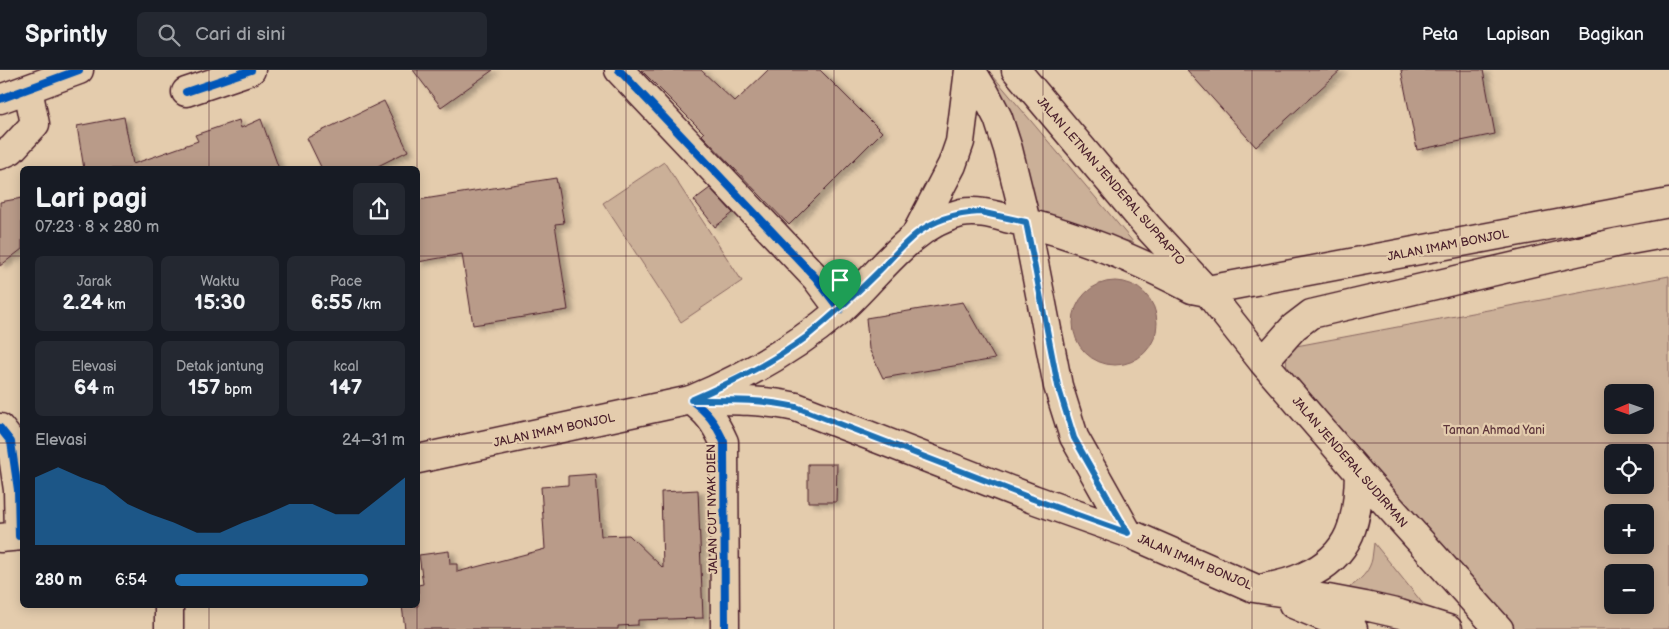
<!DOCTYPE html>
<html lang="id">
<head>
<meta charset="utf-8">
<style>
	body { margin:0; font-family:"Balsamiq Sans",sans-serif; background:#242831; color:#f1f3f6; height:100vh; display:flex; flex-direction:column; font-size:19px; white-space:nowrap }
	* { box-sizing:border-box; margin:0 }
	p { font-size:16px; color:#9ea1a6 }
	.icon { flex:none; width:28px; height:28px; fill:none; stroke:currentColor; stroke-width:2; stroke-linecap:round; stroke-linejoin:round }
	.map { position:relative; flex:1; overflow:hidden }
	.drawer { position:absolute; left:20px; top:96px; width:400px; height:442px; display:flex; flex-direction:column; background:#171b24; border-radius:8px; box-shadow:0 2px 12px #0003 }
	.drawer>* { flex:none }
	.needle { width:32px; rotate:268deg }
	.buttons { position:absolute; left:1604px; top:314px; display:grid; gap:10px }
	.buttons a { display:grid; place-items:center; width:50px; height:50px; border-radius:8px; background:#171b24; box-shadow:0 2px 12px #0003; font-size:25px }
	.pin { position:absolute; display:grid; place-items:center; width:42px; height:42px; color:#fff; margin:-51px -21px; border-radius:50% 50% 50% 0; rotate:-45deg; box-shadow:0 0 5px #0007 }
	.pin .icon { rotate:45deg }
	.round { display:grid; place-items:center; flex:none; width:52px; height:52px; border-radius:8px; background:#242831 }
	.head { display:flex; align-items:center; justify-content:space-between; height:85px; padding:0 15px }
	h1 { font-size:28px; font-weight:800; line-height:38px }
	.figures { display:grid; grid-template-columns:repeat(3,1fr); gap:8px; height:85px; padding:5px 15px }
	.figures div { display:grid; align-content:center; border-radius:8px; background:#242831; text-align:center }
	.figures b { font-size:21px; font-weight:800 }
	.figures small { font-size:14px; font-weight:400 }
	.figures p { font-size:14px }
	.chart { height:140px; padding:10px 15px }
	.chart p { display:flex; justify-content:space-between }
	.chart svg { width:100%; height:90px; margin-top:5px; fill:#1f6fb2; opacity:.7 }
	ul { padding:0 15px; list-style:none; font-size:16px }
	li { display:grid; grid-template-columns:80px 60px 1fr; align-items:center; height:38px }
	li i { height:12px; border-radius:6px; background:#1f6fb2 }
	header { display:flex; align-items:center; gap:30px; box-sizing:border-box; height:70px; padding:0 25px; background:#171b24; border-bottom:1px solid #363941 }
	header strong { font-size:24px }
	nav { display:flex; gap:28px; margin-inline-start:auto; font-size:18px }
	.search { width:350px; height:45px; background:#242831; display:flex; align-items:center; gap:12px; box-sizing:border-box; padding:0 18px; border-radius:8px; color:#9ea1a6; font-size:19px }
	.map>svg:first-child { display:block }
	.green { fill:#cbb098; stroke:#8a6862; fill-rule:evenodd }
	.water { fill:#a8887a; stroke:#825e5a }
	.building { fill:#b99b89; stroke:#4a1f2b; filter:url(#shadow) }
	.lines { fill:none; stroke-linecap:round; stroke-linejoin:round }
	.minor-casing { stroke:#4a1f2b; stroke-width:31 }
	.major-casing { stroke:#4a1f2b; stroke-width:31 }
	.minor { stroke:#e4ccad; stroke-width:28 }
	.major { stroke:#e4ccad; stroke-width:28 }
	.cycleway-casing { stroke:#e4ccad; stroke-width:11 }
	.cycleway { stroke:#0057b8; stroke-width:8 }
	.route-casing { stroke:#fff; stroke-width:10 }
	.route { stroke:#1f6fb2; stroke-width:6 }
	.grid { fill:none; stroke:#4a1f2b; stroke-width:1; stroke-opacity:0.55 }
	.labels { text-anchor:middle; stroke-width:4.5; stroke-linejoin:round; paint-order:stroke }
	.street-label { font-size:12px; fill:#4a1f2b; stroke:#e4ccad }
	.park-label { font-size:12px; fill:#5d353b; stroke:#e4ccad }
</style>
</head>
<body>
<header>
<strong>Sprintly</strong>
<div class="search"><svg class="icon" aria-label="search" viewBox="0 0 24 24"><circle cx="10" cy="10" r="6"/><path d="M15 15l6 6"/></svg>Cari di sini</div>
<nav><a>Peta</a><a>Lapisan</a><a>Bagikan</a></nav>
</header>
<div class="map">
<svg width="1669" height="559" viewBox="0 0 1669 559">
	<defs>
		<filter id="shadow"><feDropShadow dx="5.5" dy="3" stdDeviation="2.5" flood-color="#0004"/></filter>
	</defs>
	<rect width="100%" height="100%" fill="#e4ccad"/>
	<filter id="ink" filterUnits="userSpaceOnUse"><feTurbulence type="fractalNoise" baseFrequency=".02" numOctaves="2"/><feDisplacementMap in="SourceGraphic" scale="10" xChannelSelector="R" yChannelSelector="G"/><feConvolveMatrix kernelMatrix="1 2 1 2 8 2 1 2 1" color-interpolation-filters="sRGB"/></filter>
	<g filter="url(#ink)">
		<path class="green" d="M 988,0 L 1134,173 L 1034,144 L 1013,50 Z
			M 664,92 L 742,211 L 681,252 L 603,133 Z
			M 1669,206 L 1669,559 L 1509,559 L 1287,299 L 1286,285 L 1291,277 ZM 1612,322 L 1645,322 L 1645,355 L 1612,355 ZM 1612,382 L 1645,382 L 1645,415 L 1612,415 ZM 1612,442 L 1645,442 L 1645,475 L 1612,475 ZM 1612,502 L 1645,502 L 1645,535 L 1612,535 Z
			M 1374,473 L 1424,535 L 1330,528 C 1346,520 1368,509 1372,489 C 1373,484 1373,478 1374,473 Z"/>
		<path class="water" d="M1073 253a42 42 0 1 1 84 0a42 42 0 1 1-84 0Z"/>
		<path class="building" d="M 413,0 L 493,0 L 441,37 Z
			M 641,0 L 701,0 L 735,32 L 768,0 L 820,0 L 882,62 L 789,155 L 702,65 L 704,63 Z
			M 1187,0 L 1341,0 L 1256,77 Z
			M 1401,0 L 1483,0 L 1495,64 L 1417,80 Z
			M 384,31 L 408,81 L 372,99 L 322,99 L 307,68 Z
			M 124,47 L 133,94 L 198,71 L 195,65 L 239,50 L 241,58 L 261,49 L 279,99 L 84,99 L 77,56 Z
			M 556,108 L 564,153 L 555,154 L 568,240 L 473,255 L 462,184 L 418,192 L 418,130 Z
			M 710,118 L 733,143 L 715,157 L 694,130 Z
			M 22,128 L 22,179 L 0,196 L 0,132 Z
			M 963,232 L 995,289 L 883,308 L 869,279 L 866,248 Z
			M 808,394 L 837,394 L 836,432 L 808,432 Z
			M 596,404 L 601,466 L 629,465 L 663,498 L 661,422 L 698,420 L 703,548 L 638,550 L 638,555 L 618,556 L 618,559 L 405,559 L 402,536 L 418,536 L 418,515 L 423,514 L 419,485 L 449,481 L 450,494 L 457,494 L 457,502 L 545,479 L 541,417 L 568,415 L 568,406 Z"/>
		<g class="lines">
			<defs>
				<path id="minor" d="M 619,0 L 816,208 L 840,240
					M 186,22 L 251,0
					M 0,29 L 79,0
					M 0,85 L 11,80 L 35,54 L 28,19
					M 691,330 C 708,343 715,352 724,372 L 725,559
					M 0,358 L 11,372 L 18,420 L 19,466
					M 169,536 L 169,559"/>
				<path id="major" d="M 971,0 L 985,23 L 998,48 L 1008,79 L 1026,152 L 1058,316 L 1074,367 L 1128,463
					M 1016,0 L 1148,157 L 1206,220 L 1263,292 L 1359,403 L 1499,559
					M 916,164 L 952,95 L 960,72 L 969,0
					M 1263,292 L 1294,257 L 1311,244 L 1619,172 L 1669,163
					M 700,330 C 733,330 764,330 796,337 L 1033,429 L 1128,463 L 1254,518 L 1328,529 L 1365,536 L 1400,544 L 1448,559
					M 418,389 L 691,330 C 745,307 794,279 839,241 C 878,207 908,156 961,143 C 977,140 991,144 1006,148 C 1071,162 1134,188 1192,219 L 1202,221 L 1669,133
					M 0,468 L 22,466
					M 1268,517 C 1281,515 1294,511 1305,506 C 1352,485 1358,450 1359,403
					M 1293,534 L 1353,559"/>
			</defs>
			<use href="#minor" class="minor-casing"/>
			<use href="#major" class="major-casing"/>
			<use href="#minor" class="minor"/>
			<use href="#major" class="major"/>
			<defs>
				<path id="cycleway" d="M 619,0 L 816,208 L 840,240
					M 186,22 L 251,0
					M 0,29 L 79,0
					M 691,330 C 708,343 715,352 724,372 L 725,559
					M 0,358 L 11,372 L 18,420 L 19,466"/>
			</defs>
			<use href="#cycleway" class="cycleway-casing"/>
			<use href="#cycleway" class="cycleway"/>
		</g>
	</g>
	<g class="lines" filter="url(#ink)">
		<defs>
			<path id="route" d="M 980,142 L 1026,152 L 1058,316 L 1074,368 L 1128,463 L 1033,429 L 796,337 C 761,329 727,330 691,330 C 730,313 770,294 805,268 C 831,247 855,225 878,202 C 891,189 902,175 916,164 C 934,150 957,143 980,142 Z"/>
		</defs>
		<use href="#route" class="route-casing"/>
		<use href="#route" class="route"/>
	</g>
	<path class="grid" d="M 209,0 L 209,99M 417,0 L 417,99M 626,0 L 626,559M 834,0 L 834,559M 1043,0 L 1043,559M 1252,0 L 1252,559M 1460,0 L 1460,559M 0,186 L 22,186M 418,186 L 1669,186M 0,373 L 22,373M 418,373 L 1669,373M 209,536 L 209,559M 417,536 L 417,559"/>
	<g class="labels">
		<g class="street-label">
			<text transform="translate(1111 111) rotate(49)" y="4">JALAN LETNAN JENDERAL SUPRAPTO</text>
			<text transform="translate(1448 175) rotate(-11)" y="4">JALAN IMAM BONJOL</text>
			<text transform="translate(554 360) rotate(-12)" y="4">JALAN IMAM BONJOL</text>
			<text transform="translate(1350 392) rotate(49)" y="4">JALAN JENDERAL SUDIRMAN</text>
			<text transform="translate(712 439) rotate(-91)" y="4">JALAN CUT NYAK DIEN</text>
			<text transform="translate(1195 492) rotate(23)" y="4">JALAN IMAM BONJOL</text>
		</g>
		<g class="park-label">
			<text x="1494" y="364">Taman Ahmad Yani</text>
		</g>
	</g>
</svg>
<div class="buttons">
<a><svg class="needle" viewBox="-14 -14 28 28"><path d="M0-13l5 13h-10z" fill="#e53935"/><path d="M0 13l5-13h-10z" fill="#9ea1a6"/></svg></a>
<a><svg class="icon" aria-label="locate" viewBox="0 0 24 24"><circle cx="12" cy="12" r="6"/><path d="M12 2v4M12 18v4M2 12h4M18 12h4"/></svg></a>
<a>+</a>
<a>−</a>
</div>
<div class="pin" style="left:840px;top:240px;background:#1e9e55"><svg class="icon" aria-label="arrive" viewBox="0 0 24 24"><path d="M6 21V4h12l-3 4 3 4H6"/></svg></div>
<section class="drawer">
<div class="head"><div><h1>Lari pagi</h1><p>07:23 · 8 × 280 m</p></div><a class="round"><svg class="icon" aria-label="share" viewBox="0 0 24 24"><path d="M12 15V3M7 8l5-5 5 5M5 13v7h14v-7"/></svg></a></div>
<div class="figures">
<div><p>Jarak</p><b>2.24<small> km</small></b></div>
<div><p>Waktu</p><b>15:30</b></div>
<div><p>Pace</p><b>6:55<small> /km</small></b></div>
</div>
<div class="figures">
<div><p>Elevasi</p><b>64<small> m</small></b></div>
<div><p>Detak jantung</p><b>157<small> bpm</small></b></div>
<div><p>kcal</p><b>147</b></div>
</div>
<div class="chart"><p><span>Elevasi</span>24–31 m</p>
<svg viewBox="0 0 160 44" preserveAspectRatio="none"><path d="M0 44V11L10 6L20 11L30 15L40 24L50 29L60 33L70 38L80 38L90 33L100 29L110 24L120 24L130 29L140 29L150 20L160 11V44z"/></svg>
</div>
<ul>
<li><b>280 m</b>6:54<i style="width:84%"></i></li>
</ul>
</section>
</div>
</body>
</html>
